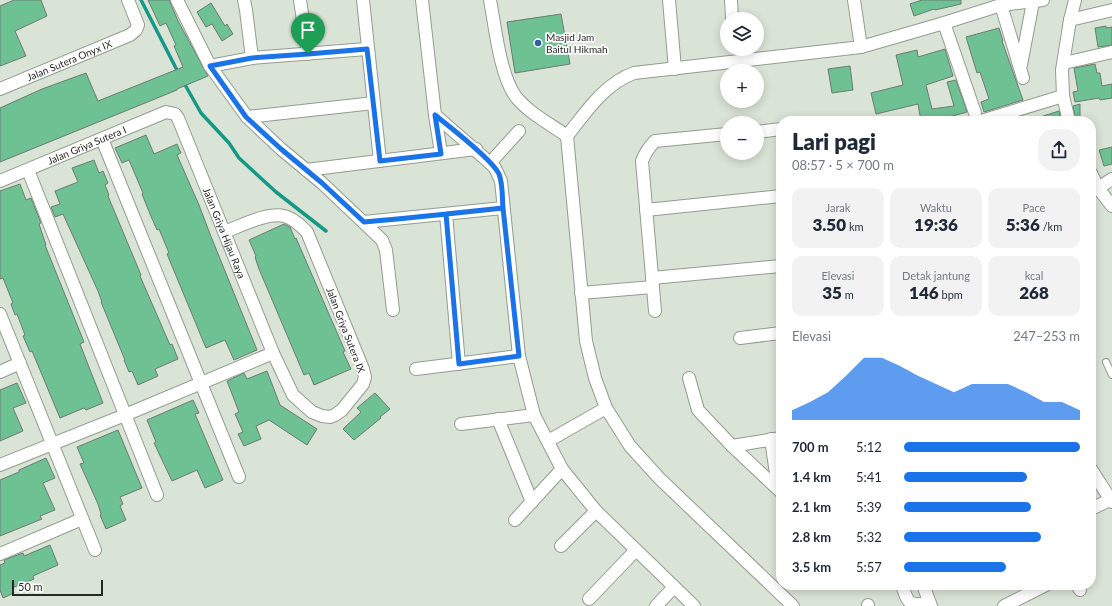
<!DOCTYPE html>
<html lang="id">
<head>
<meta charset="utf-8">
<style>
	body { margin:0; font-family:Lato,sans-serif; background:#f2f2f3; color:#1f2937; height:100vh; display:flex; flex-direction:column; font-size:15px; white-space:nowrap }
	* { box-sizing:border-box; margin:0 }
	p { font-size:13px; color:#747a83 }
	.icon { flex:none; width:22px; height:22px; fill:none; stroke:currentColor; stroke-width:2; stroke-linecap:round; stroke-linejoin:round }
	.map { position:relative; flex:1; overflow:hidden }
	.panel { position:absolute; left:776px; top:116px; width:320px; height:474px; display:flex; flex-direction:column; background:#fff; border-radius:16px; box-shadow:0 2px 10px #0003 }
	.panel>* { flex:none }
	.buttons { position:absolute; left:720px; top:12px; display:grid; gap:8px }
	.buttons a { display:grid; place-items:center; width:44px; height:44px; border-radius:50%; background:#fff; box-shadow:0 2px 10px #0003; font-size:20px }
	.scale { position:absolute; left:12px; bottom:10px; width:91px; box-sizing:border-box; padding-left:4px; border:2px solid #252823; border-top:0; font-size:11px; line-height:14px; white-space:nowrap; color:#252823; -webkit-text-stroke:3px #fff; paint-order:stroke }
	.pin { position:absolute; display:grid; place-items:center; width:34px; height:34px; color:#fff; margin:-41px -17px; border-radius:50% 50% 50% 0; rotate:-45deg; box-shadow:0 0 4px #0007 }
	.pin .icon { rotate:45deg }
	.round { display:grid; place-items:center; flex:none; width:42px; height:42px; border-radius:16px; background:#f2f2f3 }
	.overview { display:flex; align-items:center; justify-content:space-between; height:68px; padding:0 16px }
	h1 { font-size:22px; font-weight:800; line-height:30px }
	.stats { display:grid; grid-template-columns:repeat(3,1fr); gap:6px; height:68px; padding:4px 16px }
	.stats div { display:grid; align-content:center; border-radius:10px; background:#f2f2f3; text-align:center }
	.stats b { font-size:17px; font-weight:800 }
	.stats small { font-size:11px; font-weight:400 }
	.stats p { font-size:11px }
	.chart { height:112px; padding:8px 16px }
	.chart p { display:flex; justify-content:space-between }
	.chart svg { width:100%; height:72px; margin-top:4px; fill:#1a73e8; opacity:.7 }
	ul { padding:0 16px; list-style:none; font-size:13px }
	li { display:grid; grid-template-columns:64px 48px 1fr; align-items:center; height:30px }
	li i { height:10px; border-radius:5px; background:#1a73e8 }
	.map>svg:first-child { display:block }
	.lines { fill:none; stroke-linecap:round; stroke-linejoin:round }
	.stream { stroke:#169887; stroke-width:3.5 }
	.building { fill:#6ec193; stroke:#6d7b72 }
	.lane-casing { stroke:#939c90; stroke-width:8 }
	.street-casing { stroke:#939c90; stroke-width:14 }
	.lane { stroke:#fff; stroke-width:6 }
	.street { stroke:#fff; stroke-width:12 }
	.route-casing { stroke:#fff; stroke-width:8 }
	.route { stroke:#1a73e8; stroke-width:5 }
	.poi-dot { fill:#23649a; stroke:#fff; stroke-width:1.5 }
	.labels { text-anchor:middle; stroke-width:3.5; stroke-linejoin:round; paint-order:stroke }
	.poi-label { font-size:10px; fill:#252823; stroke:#fff; text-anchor:start }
	.street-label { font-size:10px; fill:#252823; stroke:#fff }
</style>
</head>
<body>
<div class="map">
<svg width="1112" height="606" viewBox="0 0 1112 606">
	<rect width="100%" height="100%" fill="#dae4d6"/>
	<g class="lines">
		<path class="stream" d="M 141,0 L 179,74
			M 184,83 L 201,113 L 229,143 L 239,158 L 276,192 L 326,231"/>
	</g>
	<path class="building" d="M 14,0 L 41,0 L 47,16 L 15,31 L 26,56 L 0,66 L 0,6 Z
		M 148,0 L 169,0 L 178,21 L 208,76 L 177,89 L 177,90 L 0,162 L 0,108 L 42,89 L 86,73 L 98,101 L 183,67 L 174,46 L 176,45 L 166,23 L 160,26 Z
		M 922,0 L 961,0 L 961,4 L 935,10 L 934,9 L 914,16 L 910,4 Z
		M 211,3 L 225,26 L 227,24 L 233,34 L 222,41 L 212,24 L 206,27 L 197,12 Z
		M 561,14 L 570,64 L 515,73 L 507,22 Z
		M 1106,26 L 1106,28 L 1112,27 L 1112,45 L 1098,47 L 1095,28 Z
		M 999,28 L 1003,41 L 1002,41 L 1023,100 L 984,112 L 981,102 L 989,99 L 980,72 L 977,73 L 966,37 Z
		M 945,49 L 953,76 L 926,85 L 932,109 L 954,106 L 947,82 L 956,80 L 967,112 L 942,119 L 942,121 L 921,121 L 918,104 L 876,114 L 871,93 L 903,85 L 896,55 L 917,50 L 918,57 Z
		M 1095,64 L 1097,73 L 1100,73 L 1102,86 L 1112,84 L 1112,98 L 1100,100 L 1099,98 L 1075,102 L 1073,92 L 1078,91 L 1074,68 Z
		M 850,66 L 853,90 L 832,93 L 828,69 Z
		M 1080,104 L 1080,121 L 1076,121 L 1073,106 Z
		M 1059,111 L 1061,121 L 1034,121 L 1034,119 Z
		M 146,135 L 154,154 L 177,144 L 181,153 L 177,155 L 199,205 L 210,234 L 257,350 L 234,360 L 225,340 L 206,348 L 167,254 L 169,253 L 159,229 L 157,230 L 150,214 L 142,194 L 143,193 L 129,160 L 122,163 L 115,148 Z
		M 1112,147 L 1112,164 L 1104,166 L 1099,150 Z
		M 94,160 L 99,173 L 103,171 L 108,183 L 105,185 L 109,195 L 108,196 L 141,275 L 140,276 L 170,345 L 172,344 L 178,359 L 155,369 L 158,376 L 138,385 L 132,371 L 129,372 L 124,360 L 125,360 L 101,302 L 102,302 L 98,291 L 63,214 L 55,217 L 51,207 L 60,204 L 55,191 L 78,182 L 72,168 Z
		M 20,184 L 26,200 L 31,198 L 41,223 L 39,224 L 46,245 L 45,245 L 84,342 L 80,344 L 103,403 L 86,410 L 84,408 L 60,418 L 32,351 L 30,352 L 23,336 L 25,335 L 17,314 L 15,315 L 11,304 L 13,303 L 3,278 L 0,279 L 0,191 Z
		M 284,224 L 290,227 L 295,239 L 296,238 L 345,351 L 343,352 L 351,369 L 314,385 L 309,373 L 304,375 L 259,269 L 255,257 L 256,256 L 249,240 Z
		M 267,371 L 280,405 L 317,429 L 307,445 L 269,420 L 256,426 L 261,439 L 244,446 L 238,434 L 243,432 L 235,414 L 239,412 L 227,381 L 244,373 L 247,379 Z
		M 17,383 L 26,403 L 13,408 L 23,431 L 0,441 L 0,390 Z
		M 375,393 L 390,409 L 380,417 L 381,418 L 354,440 L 343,429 L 361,412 L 357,408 Z
		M 193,400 L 199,413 L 195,414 L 223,480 L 205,488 L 197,470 L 172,481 L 154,443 L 156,442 L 147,420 Z
		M 118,430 L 142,488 L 120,497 L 123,504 L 120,506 L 126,520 L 106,529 L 100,515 L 101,514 L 98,504 L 80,464 L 84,463 L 77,447 Z
		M 46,458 L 55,478 L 43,483 L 55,510 L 40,516 L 42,519 L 0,536 L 0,480 L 19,472 L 19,470 Z
		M 50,545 L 58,565 L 33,576 L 34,579 L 12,588 L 14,593 L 3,598 L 0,590 L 0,565 L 5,563 L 4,560 L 23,553 L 24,556 Z"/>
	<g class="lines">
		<defs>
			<path id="lane" d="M 1106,362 L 1112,375"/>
			<g id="street">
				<path d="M 177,0 L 210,66 L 247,117 L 281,149 L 322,183 L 382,240 L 386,250 L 393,310"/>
				<path d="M 244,0 L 246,10 L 252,58"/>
				<path d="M 300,0 L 308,54"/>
				<path d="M 363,0 L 380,161"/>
				<path d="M 422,0 L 435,115 L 441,153"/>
				<path d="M 490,0 C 495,26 500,76 516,97 C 529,113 550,124 567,136"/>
				<path d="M 669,0 L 675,69"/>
				<path d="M 731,0 L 732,19"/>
				<path d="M 854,0 L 861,47"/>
				<path d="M 1001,5 L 1023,78"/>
				<path d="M 1070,20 L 1112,10"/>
				<path d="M 944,23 L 975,113"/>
				<path d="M 1064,63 L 1112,52"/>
				<path d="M 1021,65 L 1033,2"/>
				<path d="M 210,66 L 252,58 L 367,49"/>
				<path id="s1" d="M 0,89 L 130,35 L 136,30 L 138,25 L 128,0"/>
				<path d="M 435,115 L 490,163 L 495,168 L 501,181 L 519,356 L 534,415 L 562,469 L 596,511 L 694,606"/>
				<path d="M 247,117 L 374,103"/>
				<path d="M 981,121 L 1063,96"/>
				<path d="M 1069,121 L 1063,96 L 1062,70 L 1070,20 L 1075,0"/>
				<path d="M 757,132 L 781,129"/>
				<path d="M 102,139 L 239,477"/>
				<path d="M 490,163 L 519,131"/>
				<path d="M 28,170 L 157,495"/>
				<path d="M 306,170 L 476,149"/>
				<path d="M 1091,173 L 1098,188 L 1112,206"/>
				<path id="s2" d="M 0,181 L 166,112 L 175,114 L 178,118 L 273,353 L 293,395 L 312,412 L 322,416 L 330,417 L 335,415 L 342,410 L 363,384 L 365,377 L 363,369 L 307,232 C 301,226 293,218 284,216 C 267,212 241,226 224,232"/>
				<path d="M 1098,188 L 1112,179"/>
				<path d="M 646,210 L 781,196"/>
				<path d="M 446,214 L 459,364"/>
				<path d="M 364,222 L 503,208"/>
				<path d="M 652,278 L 781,266"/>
				<path d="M 581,293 L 653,287"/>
				<path d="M 655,311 L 642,161 C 645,153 649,147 655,141 L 727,134"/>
				<path d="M 0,314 L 95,550"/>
				<path d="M 740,338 L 781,333"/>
				<path d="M 416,369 L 519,356"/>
				<path d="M 0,372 L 20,363"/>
				<path d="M 689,378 L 698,410 L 732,446 L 781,492"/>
				<path d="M 498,419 L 532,502"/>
				<path d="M 461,424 L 534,415"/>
				<path d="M 771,439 L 778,488"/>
				<path d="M 548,441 L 606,408"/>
				<path d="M 732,446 L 781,438"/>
				<path d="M 0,465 L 125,415 L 273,353"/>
				<path d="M 1091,469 L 1112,502"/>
				<path d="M 1091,509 L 1112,499"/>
				<path d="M 515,520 L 562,469"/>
				<path d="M 561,546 L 596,511"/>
				<path d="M 0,554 L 82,519"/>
				<path d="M 902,585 C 908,604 909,606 929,603"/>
				<path d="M 923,585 L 931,606"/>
				<path d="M 1077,585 L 1080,590"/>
				<path d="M 589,599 L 636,550"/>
				<path d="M 656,606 L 674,587"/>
				<path d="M 793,606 L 659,478 L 630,446 L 606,408 L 595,378 L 586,341 L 567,136 C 586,112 604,84 634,73 L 861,47 L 944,23 L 1001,5 L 1043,0"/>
				<path d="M 868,606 L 868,605"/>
				<path d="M 1004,606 L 1046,585"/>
			</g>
		</defs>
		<use href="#lane" class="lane-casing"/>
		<use href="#street" class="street-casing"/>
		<use href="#lane" class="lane"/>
		<use href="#street" class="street"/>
	</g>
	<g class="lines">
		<defs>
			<path id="route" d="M 308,54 L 252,58 L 210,66 L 246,117 L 281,149 L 322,183 L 364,222 C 410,218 457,213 503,208 L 519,356 L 459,364 L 446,214 L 503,208 C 502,197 503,184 499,174 C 492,159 450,127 435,115 L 441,154 L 380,161 L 367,49 L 308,54"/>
		</defs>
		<use href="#route" class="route-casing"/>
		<use href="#route" class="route"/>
	</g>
	<circle class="poi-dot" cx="538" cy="43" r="4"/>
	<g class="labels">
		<g class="poi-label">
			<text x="546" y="41">Masjid Jam<tspan x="546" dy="12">Baitul Hikmah</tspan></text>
		</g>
		<g class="street-label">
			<text dy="4" stroke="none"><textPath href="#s1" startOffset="75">Jalan Sutera Onyx IX</textPath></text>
			<text dy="4" stroke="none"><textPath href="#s2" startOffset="94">Jalan Griya Sutera I</textPath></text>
			<text dy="4" stroke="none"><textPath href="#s2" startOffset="318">Jalan Griya Hijau Raya</textPath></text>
			<text transform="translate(346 330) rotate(69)" y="4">Jalan Griya Sutera IX</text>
		</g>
	</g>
</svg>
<div class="buttons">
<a><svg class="icon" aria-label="layers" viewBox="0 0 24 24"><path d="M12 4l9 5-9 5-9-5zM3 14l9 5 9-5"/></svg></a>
<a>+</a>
<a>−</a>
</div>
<div class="scale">50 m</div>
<div class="pin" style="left:308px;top:54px;background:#1e9e55"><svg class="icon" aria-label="arrive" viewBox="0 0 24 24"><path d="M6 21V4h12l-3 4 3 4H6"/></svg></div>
<section class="panel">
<div class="overview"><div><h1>Lari pagi</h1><p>08:57 · 5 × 700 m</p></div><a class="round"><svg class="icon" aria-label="share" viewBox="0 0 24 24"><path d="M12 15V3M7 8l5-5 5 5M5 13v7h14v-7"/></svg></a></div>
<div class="stats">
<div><p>Jarak</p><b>3.50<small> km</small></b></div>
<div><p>Waktu</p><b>19:36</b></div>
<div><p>Pace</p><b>5:36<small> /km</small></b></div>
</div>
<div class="stats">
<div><p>Elevasi</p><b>35<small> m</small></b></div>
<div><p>Detak jantung</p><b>146<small> bpm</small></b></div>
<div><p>kcal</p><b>268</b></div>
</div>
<div class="chart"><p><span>Elevasi</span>247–253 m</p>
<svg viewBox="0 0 160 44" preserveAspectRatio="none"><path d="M0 44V38L10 33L20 27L30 17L40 6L50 6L60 11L70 17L80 22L90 27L100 22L110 22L120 22L130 27L140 33L150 33L160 38V44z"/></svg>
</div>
<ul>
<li><b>700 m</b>5:12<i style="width:100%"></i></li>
<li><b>1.4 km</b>5:41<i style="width:70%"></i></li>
<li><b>2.1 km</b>5:39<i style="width:72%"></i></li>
<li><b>2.8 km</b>5:32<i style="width:78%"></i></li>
<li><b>3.5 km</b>5:57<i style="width:58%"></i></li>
</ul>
</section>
</div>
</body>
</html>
